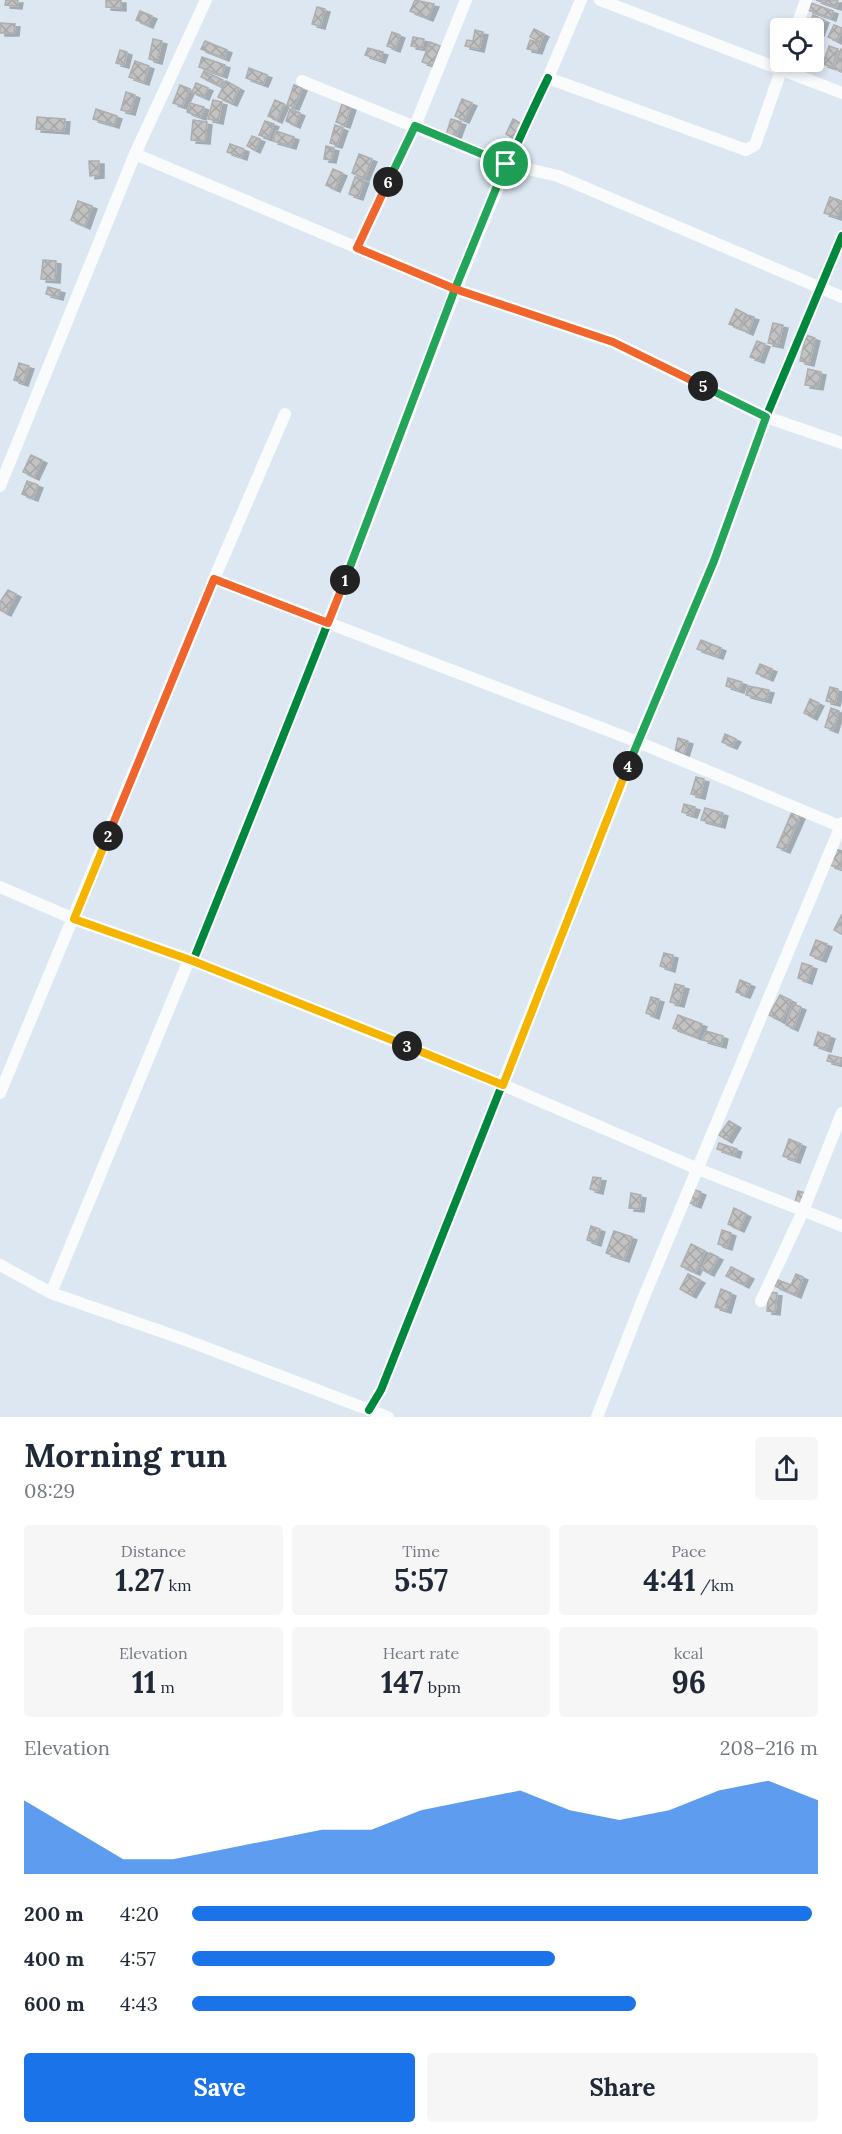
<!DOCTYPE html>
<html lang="en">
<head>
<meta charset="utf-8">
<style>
	body { margin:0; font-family:Lora,serif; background:#f6f6f7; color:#1f2937; height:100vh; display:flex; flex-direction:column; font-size:22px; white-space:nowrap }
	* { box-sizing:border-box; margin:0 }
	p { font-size:20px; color:#747a83 }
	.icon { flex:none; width:33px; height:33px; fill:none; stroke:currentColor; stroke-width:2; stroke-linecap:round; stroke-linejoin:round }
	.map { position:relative; height:1417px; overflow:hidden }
	.side { display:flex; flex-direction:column; background:#fff; flex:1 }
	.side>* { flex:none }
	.buttons { position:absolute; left:770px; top:18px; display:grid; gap:12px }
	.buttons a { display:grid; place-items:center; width:54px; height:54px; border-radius:6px; background:#fff; box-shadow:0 3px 9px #0003; font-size:30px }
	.pin { position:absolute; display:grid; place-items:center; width:51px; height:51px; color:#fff; margin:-26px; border:3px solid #fff; border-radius:50%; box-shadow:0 2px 6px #0007 }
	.km { position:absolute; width:30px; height:30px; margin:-15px; border-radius:50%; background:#222; color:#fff; font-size:16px; line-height:30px; text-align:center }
	.round { display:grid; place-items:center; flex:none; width:63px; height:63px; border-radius:6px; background:#f6f6f7 }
	.headline { display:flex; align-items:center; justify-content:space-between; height:102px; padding:0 24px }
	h1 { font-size:33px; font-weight:800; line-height:45px }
	.metrics { display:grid; grid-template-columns:repeat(3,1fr); gap:9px; height:102px; padding:6px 24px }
	.metrics div { display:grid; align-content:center; border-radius:6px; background:#f6f6f7; text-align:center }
	.metrics b { font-size:30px; font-weight:800 }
	.metrics small { font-size:16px; font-weight:400 }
	.metrics p { font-size:16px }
	.chart { height:168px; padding:12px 24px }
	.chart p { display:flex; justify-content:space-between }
	.chart svg { width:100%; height:108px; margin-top:6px; fill:#1a73e8; opacity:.7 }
	.button { display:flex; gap:12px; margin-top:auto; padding:12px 24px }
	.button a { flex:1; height:69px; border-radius:6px; background:#1a73e8; color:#fff; font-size:24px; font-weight:800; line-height:69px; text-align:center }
	.button a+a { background:#f6f6f7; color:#1f2937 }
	ul { padding:0 24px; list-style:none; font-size:20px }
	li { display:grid; grid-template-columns:96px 72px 1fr; align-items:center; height:45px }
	li i { height:15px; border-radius:8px; background:#1a73e8 }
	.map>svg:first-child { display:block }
	.building { fill:url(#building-cross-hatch); stroke:#aeaeaf; stroke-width:1.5; filter:url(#shadow) }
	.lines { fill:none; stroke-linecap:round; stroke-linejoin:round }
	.street { stroke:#fafbfd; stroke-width:12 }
	.cycleway-casing { stroke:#fff; stroke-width:11 }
	.cycleway { stroke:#00873e; stroke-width:8 }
	.split-1-casing { stroke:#fff; stroke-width:12 }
	.split-2-casing { stroke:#fff; stroke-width:12 }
	.split-3-casing { stroke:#fff; stroke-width:12 }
	.split-4-casing { stroke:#fff; stroke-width:12 }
	.split-5-casing { stroke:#fff; stroke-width:12 }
	.split-6-casing { stroke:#fff; stroke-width:12 }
	.split-7-casing { stroke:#fff; stroke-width:12 }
	.split-1 { stroke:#22a559; stroke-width:8 }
	.split-2 { stroke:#f0652b; stroke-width:8 }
	.split-3 { stroke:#f5b400; stroke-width:8 }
	.split-4 { stroke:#f5b400; stroke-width:8 }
	.split-5 { stroke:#22a559; stroke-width:8 }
	.split-6 { stroke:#f0652b; stroke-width:8 }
	.split-7 { stroke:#22a559; stroke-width:8 }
</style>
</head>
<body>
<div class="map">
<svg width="842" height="1417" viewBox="0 0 842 1417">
	<defs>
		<pattern id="building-cross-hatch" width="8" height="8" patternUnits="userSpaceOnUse" patternTransform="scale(1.5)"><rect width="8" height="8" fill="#c2c2c3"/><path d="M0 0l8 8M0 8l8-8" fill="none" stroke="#a5a6a7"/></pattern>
		<filter id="shadow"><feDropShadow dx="5" dy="3" stdDeviation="0" flood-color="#0004"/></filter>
	</defs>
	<rect width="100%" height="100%" fill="#dce7f2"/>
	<path class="building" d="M 6,0 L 18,0 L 17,6 L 5,5 Z
		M 106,0 L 121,0 L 121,8 L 106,7 Z
		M 415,0 L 434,4 L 428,18 L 410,11 Z
		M 816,0 L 838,0 L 836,7 Z
		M 811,3 L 833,11 L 831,18 L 808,10 Z
		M 317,7 L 325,9 L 320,26 L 312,24 Z
		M 140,11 L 152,16 L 148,25 L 136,20 Z
		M 813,15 L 824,20 L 819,33 L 808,28 Z
		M 0,23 L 15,24 L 14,33 L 0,33 Z
		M 834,25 L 842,28 L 837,41 L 828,37 Z
		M 534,29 L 544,34 L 540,42 L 530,37 Z
		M 475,30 L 483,32 L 479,49 L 465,46 L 467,40 L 473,41 Z
		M 392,32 L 400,35 L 395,49 L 387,46 Z
		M 413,37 L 424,39 L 422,48 L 411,46 Z
		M 153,39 L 162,41 L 157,61 L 149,59 Z
		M 530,40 L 540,43 L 537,51 L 527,49 Z
		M 205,41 L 227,50 L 224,58 L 201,49 Z
		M 430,42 L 440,46 L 433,65 L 422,62 Z
		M 829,46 L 838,49 L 832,67 L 823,64 Z
		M 368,48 L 383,52 L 380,60 L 365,55 Z
		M 841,49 L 842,50 L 842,71 L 834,68 Z
		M 120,50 L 127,52 L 124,65 L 116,63 Z
		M 202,57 L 225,65 L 222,75 L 199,67 Z
		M 135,61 L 149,66 L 144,82 L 129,77 Z
		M 249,68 L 267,75 L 263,84 L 246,78 Z
		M 204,71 L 223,80 L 220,86 L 201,77 Z
		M 226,81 L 239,88 L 232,103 L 218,97 Z
		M 196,83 L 208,88 L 204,97 L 192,92 Z
		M 180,85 L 190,89 L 182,106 L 173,103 Z
		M 294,85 L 302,88 L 294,107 L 287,105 Z
		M 126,92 L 135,95 L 130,112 L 121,110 Z
		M 462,99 L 472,103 L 464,120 L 455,116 Z
		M 213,100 L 222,102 L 218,121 L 208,119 Z
		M 275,100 L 284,104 L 277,120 L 268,116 Z
		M 190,103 L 204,107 L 201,117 L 187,112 Z
		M 342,104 L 351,107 L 345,125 L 336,122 Z
		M 96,109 L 117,116 L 114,125 L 93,119 Z
		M 290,109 L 300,113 L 295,125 L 286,121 Z
		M 37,117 L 65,119 L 64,131 L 36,129 Z
		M 451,119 L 461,122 L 455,138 L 446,135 Z
		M 513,119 L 522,124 L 514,139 L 506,134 Z
		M 193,120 L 207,122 L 205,141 L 191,140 Z
		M 265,121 L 274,124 L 268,138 L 259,135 Z
		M 335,125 L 343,128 L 337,145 L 330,143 Z
		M 276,131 L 294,137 L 291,146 L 273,141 Z
		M 252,136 L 260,139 L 255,150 L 247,146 Z
		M 230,144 L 244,149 L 242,157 L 227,152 Z
		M 326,146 L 334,148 L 331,160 L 324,159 Z
		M 359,154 L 372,159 L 364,178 L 352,173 Z
		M 89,161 L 99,161 L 99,175 L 90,176 Z
		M 333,169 L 342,173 L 335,189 L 326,185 Z
		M 355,177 L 364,180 L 358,197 L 349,194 Z
		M 830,197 L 842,201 L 837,217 L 824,213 Z
		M 78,201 L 92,206 L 85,226 L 71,220 Z
		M 43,260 L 56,261 L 55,280 L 41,279 Z
		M 48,287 L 60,290 L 58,297 L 46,294 Z
		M 736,309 L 746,314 L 739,328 L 729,324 Z
		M 747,315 L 754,317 L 748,332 L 741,329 Z
		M 773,323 L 783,325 L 778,345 L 768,343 Z
		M 806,335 L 815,338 L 809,363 L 800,361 Z
		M 757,341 L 765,344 L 759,360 L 750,357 Z
		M 19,363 L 29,366 L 23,383 L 14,380 Z
		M 808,369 L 821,372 L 818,387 L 805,385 Z
		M 31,455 L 42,460 L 34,477 L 23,472 Z
		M 27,481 L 38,485 L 33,498 L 22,494 Z
		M 8,590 L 16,594 L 6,613 L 0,610 L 0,602 Z
		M 701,640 L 721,648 L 718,656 L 697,649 Z
		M 760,664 L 772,669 L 768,678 L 756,673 Z
		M 728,678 L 742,682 L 739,690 L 726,686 Z
		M 748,686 L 769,690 L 766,700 L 746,695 Z
		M 830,687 L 838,689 L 835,703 L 826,701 Z
		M 810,699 L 819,703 L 812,717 L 804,713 Z
		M 831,708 L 839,711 L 833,730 L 825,727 Z
		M 725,734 L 736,739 L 732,746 L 722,742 Z
		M 678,738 L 688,741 L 684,754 L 675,752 Z
		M 696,777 L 704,779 L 700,796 L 691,794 Z
		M 684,804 L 695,807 L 692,815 L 682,812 Z
		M 705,808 L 723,813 L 720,825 L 701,820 Z
		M 792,812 L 800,816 L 785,850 L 777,847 Z
		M 836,849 L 842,851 L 841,869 L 830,865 Z
		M 842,914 L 842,934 L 834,930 Z
		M 816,940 L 827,944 L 821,959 L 810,955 Z
		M 664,953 L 673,955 L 670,969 L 660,966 Z
		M 802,963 L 812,966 L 807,981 L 798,978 Z
		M 740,980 L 750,984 L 745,995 L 736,992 Z
		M 675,984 L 684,986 L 679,1004 L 670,1002 Z
		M 780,995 L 791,1000 L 781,1021 L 769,1015 Z
		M 651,997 L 659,999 L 654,1016 L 646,1013 Z
		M 793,1004 L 801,1007 L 793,1028 L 786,1025 Z
		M 678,1015 L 702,1024 L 697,1037 L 673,1028 Z
		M 706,1031 L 723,1036 L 721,1045 L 703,1040 Z
		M 818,1032 L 830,1036 L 826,1049 L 814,1045 Z
		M 829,1055 L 842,1058 L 840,1064 L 827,1061 Z
		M 729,1121 L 736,1125 L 727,1140 L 719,1135 Z
		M 789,1139 L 801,1144 L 795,1160 L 783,1156 Z
		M 719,1143 L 737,1149 L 735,1155 L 717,1149 Z
		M 593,1177 L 601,1178 L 598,1191 L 590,1189 Z
		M 692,1189 L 701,1192 L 696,1205 L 688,1202 Z
		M 798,1191 L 806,1193 L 803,1207 L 794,1205 Z
		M 631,1193 L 641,1195 L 639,1209 L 629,1208 Z
		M 734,1208 L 746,1214 L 739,1229 L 728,1224 Z
		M 591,1226 L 600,1229 L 596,1243 L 587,1240 Z
		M 722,1230 L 731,1233 L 727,1247 L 718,1244 Z
		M 614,1231 L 632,1237 L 624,1259 L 606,1253 Z
		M 691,1244 L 705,1251 L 695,1272 L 681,1266 Z
		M 710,1253 L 718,1257 L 709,1273 L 701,1269 Z
		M 731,1267 L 749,1276 L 744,1285 L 726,1276 Z
		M 688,1274 L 700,1280 L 691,1295 L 680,1289 Z
		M 796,1274 L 803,1277 L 796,1295 L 775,1286 L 778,1280 L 791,1285 Z
		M 721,1289 L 731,1293 L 726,1310 L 715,1307 Z
		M 769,1292 L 777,1293 L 775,1312 L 767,1311 Z"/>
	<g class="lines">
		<path class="street" d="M 581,0 L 548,78 L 746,150 L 755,145 L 784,62
			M 600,0 L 842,93
			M 796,28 L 806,0
			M 302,81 L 506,164 L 558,176 L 842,297
			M 135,154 L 455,289 L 613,342 L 766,417 L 842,443
			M 357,248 L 415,126 L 466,0
			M 285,414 L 214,579 L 638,742 L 842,827
			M 0,486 L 135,154 L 206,0
			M 0,887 L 74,919 L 193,961 L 503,1085 L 698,1169 L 842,1226
			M 193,961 C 251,816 310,671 366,525 C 424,375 477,223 548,78
			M 0,1093 L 214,579
			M 0,1265 L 51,1293 L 183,1339 L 388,1417
			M 51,1293 L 189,960
			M 761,1301 L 803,1211 L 842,1113
			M 369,1410 L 381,1390 L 638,742 L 714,561 L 766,417 L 842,236
			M 597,1417 L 643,1299 L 842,823"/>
		<defs>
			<path id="cycleway" d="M 193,961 C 251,816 310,671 366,525 C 424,375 477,223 548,78
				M 369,1410 L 381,1390 L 638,742 L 714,561 L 766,417 L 842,236"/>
		</defs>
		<use href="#cycleway" class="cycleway-casing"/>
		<use href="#cycleway" class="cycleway"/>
	</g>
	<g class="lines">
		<defs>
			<path id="split-1" d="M 345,580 L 455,289 L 506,164"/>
			<path id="split-2" d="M 108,836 L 214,579 L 328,623 L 345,580"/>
			<path id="split-3" d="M 108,836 L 74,919 L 193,961 L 407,1046"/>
			<path id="split-4" d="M 407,1046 L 503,1085 L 628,766"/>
			<path id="split-5" d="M 628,766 L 714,561 L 766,417 L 703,386"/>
			<path id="split-6" d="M 388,182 L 357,248 L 455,289 L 613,342 L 703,386"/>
			<path id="split-7" d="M 388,182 L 415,126 L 506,164"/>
		</defs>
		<use href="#split-1" class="split-1-casing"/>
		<use href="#split-2" class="split-2-casing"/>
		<use href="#split-3" class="split-3-casing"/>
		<use href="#split-4" class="split-4-casing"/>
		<use href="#split-5" class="split-5-casing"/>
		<use href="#split-6" class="split-6-casing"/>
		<use href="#split-7" class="split-7-casing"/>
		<use href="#split-1" class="split-1"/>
		<use href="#split-2" class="split-2"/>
		<use href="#split-3" class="split-3"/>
		<use href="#split-4" class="split-4"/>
		<use href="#split-5" class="split-5"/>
		<use href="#split-6" class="split-6"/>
		<use href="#split-7" class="split-7"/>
	</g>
</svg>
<div class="buttons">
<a><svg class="icon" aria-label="locate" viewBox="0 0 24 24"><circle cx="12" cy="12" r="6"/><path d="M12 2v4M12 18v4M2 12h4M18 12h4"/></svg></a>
</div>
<div class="pin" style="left:506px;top:164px;background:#1e9e55"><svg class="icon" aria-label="arrive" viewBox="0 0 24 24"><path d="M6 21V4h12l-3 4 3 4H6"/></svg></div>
<b class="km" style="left:345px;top:580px">1</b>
<b class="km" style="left:108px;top:836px">2</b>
<b class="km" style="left:407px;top:1046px">3</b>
<b class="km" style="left:628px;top:766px">4</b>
<b class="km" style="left:703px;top:386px">5</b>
<b class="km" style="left:388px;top:182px">6</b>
</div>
<section class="side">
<div class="headline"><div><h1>Morning run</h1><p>08:29</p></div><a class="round"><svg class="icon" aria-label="share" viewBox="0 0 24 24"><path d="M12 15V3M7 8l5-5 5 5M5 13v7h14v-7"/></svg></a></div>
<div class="metrics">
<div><p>Distance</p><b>1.27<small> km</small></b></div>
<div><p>Time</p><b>5:57</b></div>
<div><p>Pace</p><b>4:41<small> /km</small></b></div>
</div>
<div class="metrics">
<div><p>Elevation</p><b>11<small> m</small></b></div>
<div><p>Heart rate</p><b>147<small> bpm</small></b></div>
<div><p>kcal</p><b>96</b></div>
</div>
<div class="chart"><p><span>Elevation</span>208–216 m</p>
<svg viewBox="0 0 160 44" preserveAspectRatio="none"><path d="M0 44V14L10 26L20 38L30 38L40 34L50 30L60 26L70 26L80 18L90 14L100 10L110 18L120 22L130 18L140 10L150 6L160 14V44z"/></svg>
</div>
<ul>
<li><b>200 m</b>4:20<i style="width:99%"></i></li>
<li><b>400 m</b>4:57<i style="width:58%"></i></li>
<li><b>600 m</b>4:43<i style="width:71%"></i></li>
</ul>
<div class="button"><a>Save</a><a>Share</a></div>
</section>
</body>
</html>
